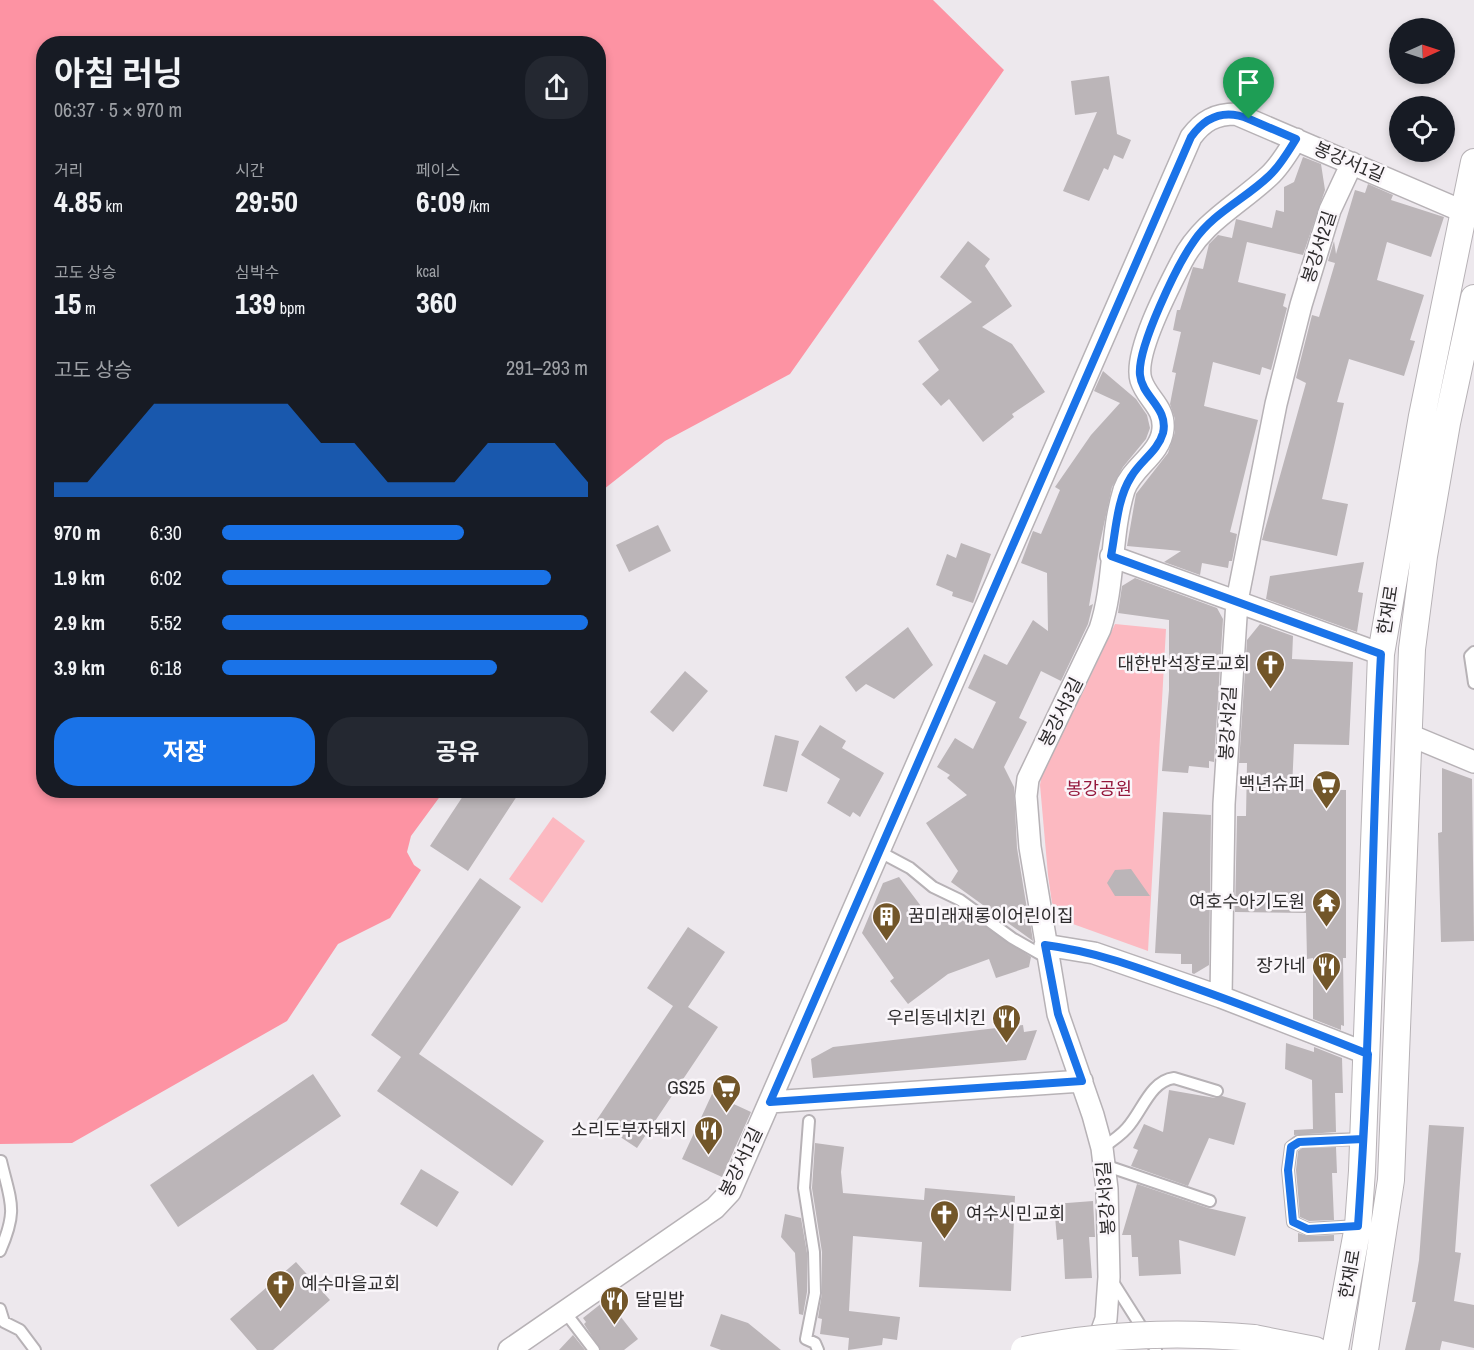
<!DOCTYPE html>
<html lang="ko">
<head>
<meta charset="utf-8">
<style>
	body { margin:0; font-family:"Archivo Narrow","Noto Sans KR",sans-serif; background:#242831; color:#f1f3f6; height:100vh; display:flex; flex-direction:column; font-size:22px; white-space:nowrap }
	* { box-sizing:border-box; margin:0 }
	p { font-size:20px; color:#9ea1a6 }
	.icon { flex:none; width:33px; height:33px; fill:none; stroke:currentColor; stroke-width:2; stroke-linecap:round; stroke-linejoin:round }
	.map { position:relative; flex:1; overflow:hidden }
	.drawer { position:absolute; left:36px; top:36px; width:570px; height:762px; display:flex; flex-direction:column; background:#171b24; border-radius:24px; box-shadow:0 3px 9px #0003 }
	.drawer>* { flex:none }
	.needle { width:39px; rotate:87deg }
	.fabs { position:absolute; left:1389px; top:18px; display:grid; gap:12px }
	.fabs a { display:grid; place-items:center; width:66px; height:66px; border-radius:50%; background:#171b24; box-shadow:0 3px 9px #0003; font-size:30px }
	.pin { position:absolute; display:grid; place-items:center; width:51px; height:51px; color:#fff; margin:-62px -26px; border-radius:50% 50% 50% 0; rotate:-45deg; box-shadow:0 0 6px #0007 }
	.pin .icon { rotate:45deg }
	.round { display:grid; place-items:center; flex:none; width:63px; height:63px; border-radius:24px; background:#242831 }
	.headline { display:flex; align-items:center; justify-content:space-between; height:102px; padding:0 18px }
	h1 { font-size:33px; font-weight:700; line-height:45px }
	.figures { display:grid; grid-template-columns:repeat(3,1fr); gap:9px; height:102px; padding:6px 18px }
	.figures div { display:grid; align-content:center }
	.figures b { font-size:30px; font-weight:700 }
	.figures small { font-size:16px; font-weight:400 }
	.figures p { font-size:16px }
	.chart { height:168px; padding:12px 18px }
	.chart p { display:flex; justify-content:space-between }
	.chart svg { width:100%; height:108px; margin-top:6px; fill:#1a73e8; opacity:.7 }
	.cta { display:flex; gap:12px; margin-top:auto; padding:12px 18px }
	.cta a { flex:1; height:69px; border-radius:24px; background:#1a73e8; color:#fff; font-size:24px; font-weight:700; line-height:69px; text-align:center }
	.cta a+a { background:#242831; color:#f1f3f6 }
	ul { padding:0 18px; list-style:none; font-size:20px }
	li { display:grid; grid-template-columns:96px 72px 1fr; align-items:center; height:45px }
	li i { height:15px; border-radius:8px; background:#1a73e8 }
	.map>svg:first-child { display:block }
	.green { fill:#fcb9c1 }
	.forest { fill:#fd93a3 }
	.building { fill:#bbb5b8 }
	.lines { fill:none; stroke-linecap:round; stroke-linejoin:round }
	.service-casing { stroke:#b7b2b6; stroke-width:14 }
	.minor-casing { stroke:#b7b2b6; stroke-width:24 }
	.tertiary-casing { stroke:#b7b2b6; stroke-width:28 }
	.service { stroke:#fff; stroke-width:10 }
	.minor { stroke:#fff; stroke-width:21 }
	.tertiary { stroke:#fff; stroke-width:26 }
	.tertiary-bridge-casing { stroke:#b7b2b6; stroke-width:28; stroke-linecap:butt }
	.tertiary-bridge { stroke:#fff; stroke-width:26 }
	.route-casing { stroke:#fff; stroke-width:12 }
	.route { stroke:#1a73e8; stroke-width:8 }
	.labels { text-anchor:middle; stroke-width:5; stroke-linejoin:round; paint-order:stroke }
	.street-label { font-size:18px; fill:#2e2c2d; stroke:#faf6fa }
	.poi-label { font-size:18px; fill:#2e2c2d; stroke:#faf6fa; text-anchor:end }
	.park-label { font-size:18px; fill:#94173c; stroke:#faf6fa }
</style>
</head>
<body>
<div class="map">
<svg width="1474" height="1350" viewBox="0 0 1474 1350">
	<rect width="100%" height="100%" fill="#ede8ed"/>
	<path class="green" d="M 1115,624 L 1166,629 L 1148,951 L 1073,924 L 1052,903 L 1048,875 L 1040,785 L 1043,767 L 1083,692 Z
		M 553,817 L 585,841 L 542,903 L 509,879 Z"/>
	<path class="forest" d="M 0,0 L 933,0 L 1004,70 L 790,374 L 665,441 L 599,493 L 598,44 L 44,44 L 44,790 L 444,791 L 411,836 L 407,852 L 414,865 L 421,870 L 390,918 L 338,944 L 287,1021 L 72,1143 L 0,1144 Z"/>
	<path class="building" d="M 1109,76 L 1117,134 L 1131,140 L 1123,159 L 1114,155 L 1108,170 L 1104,168 L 1089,201 L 1063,191 L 1097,112 L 1075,115 L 1071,81 Z
		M 1303,157 L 1321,164 L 1325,190 L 1303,255 L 1247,242 L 1238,282 L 1286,294 L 1283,306 L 1287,308 L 1271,370 L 1262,367 L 1260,375 L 1213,362 L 1204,406 L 1258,420 L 1230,532 L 1237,534 L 1232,561 L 1229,561 L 1228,568 L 1202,563 L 1200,575 L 1164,562 L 1181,551 L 1127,546 L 1136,494 L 1168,453 L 1175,432 L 1175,419 L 1170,404 L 1176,373 L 1172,372 L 1181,332 L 1173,330 L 1177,310 L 1180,310 L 1193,267 L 1203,269 L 1209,244 L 1218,235 L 1232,238 L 1236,219 L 1272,228 L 1276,210 L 1284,212 L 1284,187 L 1294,182 Z
		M 1368,184 L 1393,195 L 1391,200 L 1444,217 L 1431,257 L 1387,242 L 1377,280 L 1424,295 L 1410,340 L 1415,341 L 1404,376 L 1349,359 L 1337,402 L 1344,403 L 1322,499 L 1348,504 L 1337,556 L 1262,540 L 1306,383 L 1296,378 L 1312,315 L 1319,317 L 1335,263 L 1328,261 L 1334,241 L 1336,254 L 1355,190 L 1365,193 Z
		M 968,241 L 990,259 L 985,266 L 1012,306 L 982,327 L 1012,344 L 1045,392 L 1012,414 L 1014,417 L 983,442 L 949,399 L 941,406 L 922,384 L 939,370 L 918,341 L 972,302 L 940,277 Z
		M 1103,371 L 1136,399 L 1147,415 L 1150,428 L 1146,439 L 1123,467 L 1112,487 L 1100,543 L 1089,606 L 1093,604 L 1088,624 L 1061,681 L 1041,671 L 1019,718 L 1027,722 L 1004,767 L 1014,787 L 1017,848 L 1027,909 L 1024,914 L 1029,915 L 1033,941 L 951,882 L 958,871 L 926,823 L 967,795 L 947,778 L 950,775 L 937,767 L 955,738 L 973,749 L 996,702 L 968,688 L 984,654 L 1007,665 L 1033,620 L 1048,631 L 1047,573 L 1021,563 L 1033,531 L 1041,534 L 1060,490 L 1055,487 L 1091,435 L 1120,403 L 1094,391 Z
		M 658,525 L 671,551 L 629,572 L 616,545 Z
		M 961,543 L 991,554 L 973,603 L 952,596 L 953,592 L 936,585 L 947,554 L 956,558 Z
		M 1364,562 L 1358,592 L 1363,593 L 1357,632 L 1266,599 L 1270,576 Z
		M 1135,578 L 1217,608 L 1223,619 L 1214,762 L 1209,761 L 1209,768 L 1189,766 L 1188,773 L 1162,771 L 1169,690 L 1169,620 L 1118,613 L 1122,586 Z
		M 1260,624 L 1293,636 L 1292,659 L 1353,662 L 1349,745 L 1294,744 L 1292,789 L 1346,790 L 1346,958 L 1343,958 L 1344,1026 L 1341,1025 L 1341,1030 L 1313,1019 L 1313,958 L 1307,959 L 1306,913 L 1235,912 L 1237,816 L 1246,816 L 1247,763 L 1239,763 L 1247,640 Z
		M 908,627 L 933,665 L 894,699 L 866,684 L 856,692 L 845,677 Z
		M 685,671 L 708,691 L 673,732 L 650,712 Z
		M 820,725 L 846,741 L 842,748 L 884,773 L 860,817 L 853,812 L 850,817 L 827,803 L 840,779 L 801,755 Z
		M 775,735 L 799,741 L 787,792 L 763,786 Z
		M 1442,768 L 1472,779 L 1474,941 L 1441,942 L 1438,833 L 1442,832 Z
		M 467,790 L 521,790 L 468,871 L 430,846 Z
		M 1163,812 L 1211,815 L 1209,965 L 1194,974 L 1192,973 L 1192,964 L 1181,964 L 1181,954 L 1155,953 Z
		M 1131,869 L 1150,896 L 1115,896 L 1107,883 L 1115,870 Z
		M 899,877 L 936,926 L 957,907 L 1031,957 L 1029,967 L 996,978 L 989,959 L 948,974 L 908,1004 L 890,981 L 894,978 L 862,933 L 883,883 Z
		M 480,878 L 521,907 L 419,1054 L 544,1141 L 512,1186 L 377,1091 L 401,1057 L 371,1035 Z
		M 688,927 L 725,952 L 688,1007 L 718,1027 L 637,1148 L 596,1121 L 673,1006 L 647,988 Z
		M 1023,1025 L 1024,1032 L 1037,1030 L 1026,1060 L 813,1078 L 811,1059 L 833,1047 Z
		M 1286,1043 L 1314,1052 L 1314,1047 L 1342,1058 L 1343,1093 L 1335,1093 L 1336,1132 L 1294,1135 L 1294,1130 L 1313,1129 L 1312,1080 L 1285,1069 Z
		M 313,1074 L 341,1116 L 178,1227 L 150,1185 Z
		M 1169,1090 L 1215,1098 L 1222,1096 L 1246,1103 L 1234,1145 L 1209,1138 L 1188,1186 L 1131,1166 L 1138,1150 L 1133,1148 L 1144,1124 L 1163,1132 Z
		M 712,1094 L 751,1112 L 722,1177 L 682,1159 Z
		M 1429,1125 L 1464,1127 L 1455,1252 L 1461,1253 L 1454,1301 L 1474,1305 L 1474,1348 L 1442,1341 L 1440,1350 L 1405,1350 L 1416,1302 L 1412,1302 L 1419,1260 Z
		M 815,1143 L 844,1147 L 841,1172 L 843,1193 L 924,1200 L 925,1188 L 1015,1196 L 1011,1291 L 919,1287 L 922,1242 L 853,1236 L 849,1311 L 900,1317 L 897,1340 L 883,1338 L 882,1345 L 848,1350 L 849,1338 L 820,1334 L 822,1319 L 818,1318 L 822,1293 L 822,1252 L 812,1188 Z
		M 1336,1147 L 1337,1173 L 1332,1173 L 1334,1220 L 1309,1221 L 1300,1217 L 1296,1170 L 1298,1151 L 1302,1148 Z
		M 421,1169 L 459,1192 L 437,1227 L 400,1204 Z
		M 1137,1184 L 1208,1208 L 1246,1217 L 1235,1256 L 1179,1240 L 1181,1274 L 1139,1276 L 1138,1257 L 1132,1257 L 1131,1235 L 1122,1235 Z
		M 1093,1201 L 1095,1237 L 1089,1237 L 1092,1278 L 1065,1279 L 1063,1239 L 1057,1240 L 1054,1204 Z
		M 785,1214 L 801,1218 L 807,1253 L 807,1292 L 803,1315 L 799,1314 L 795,1253 L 781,1237 Z
		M 1298,1233 L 1308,1236 L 1334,1235 L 1334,1241 L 1298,1242 Z
		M 296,1262 L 330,1300 L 273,1350 L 257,1350 L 230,1319 Z
		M 607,1299 L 638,1339 L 624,1350 L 601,1350 L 584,1324 L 586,1322 L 583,1318 Z
		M 721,1314 L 748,1323 L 781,1350 L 721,1350 L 710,1346 Z
		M 573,1335 L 585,1350 L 559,1350 Z"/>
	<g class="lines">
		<defs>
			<path id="service" d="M 1474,652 L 1470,656 L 1474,683
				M 880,852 L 910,868 L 933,887 L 960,900 L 1012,938 L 1047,958
				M 809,1121 L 804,1188 L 814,1252 L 815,1293 L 806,1339 L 815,1343 L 818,1350
				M 1102,1148 C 1111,1142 1120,1136 1127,1128 C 1142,1112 1150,1081 1174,1078 L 1217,1091
				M 1104,1165 L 1210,1201
				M 1357,1226 L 1308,1229 L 1293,1222 L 1288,1170 L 1291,1147 L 1299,1141 L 1363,1139
				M 0,1251 C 18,1210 11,1203 1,1161
				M 1111,1279 L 1156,1350
				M 0,1309 L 4,1322 L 20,1330 L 35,1350
				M 565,1312 L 594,1350"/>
			<path id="minor" d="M 1352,163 L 1330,210 L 1301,305 L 1276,404 L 1237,601 L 1224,804 L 1221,997 L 1368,1054
				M 1111,556 L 1381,654
				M 1407,734 L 1474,762
				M 1045,945 L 1094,953 L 1221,997
				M 770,1102 L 1082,1081
				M 509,1350 L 715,1208 L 730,1192 L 1191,137 C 1203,121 1215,114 1236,114 L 1462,211
				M 1095,1350 L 1106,1319 L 1109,1277 L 1107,1189 L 1102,1148 L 1093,1115 L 1058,1014 L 1030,847 L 1026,796 L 1028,779 L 1100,629 C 1115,584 1110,535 1124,490 C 1132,467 1161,454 1163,429 C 1165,407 1147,399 1141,380 C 1133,354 1169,286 1182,261 C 1202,222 1238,205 1269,176 C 1280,166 1288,152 1296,139"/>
			<path id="tertiary" d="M 1254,1338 L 1315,1350
				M 1335,1350 L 1358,1226 L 1362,1171 L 1381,654 L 1422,416 L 1474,162
				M 1365,1350 L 1391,1180 L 1412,649 L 1424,556 L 1447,423 L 1474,298"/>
		</defs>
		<use href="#service" class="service-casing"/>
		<use href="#minor" class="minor-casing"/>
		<use href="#tertiary" class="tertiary-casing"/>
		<use href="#service" class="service"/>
		<use href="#minor" class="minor"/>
		<use href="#tertiary" class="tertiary"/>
		<defs>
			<path id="tertiary-bridge" d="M 1024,1350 C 1100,1334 1176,1331 1254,1338"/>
		</defs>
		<use href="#tertiary-bridge" class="tertiary-bridge-casing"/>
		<use href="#tertiary-bridge" class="tertiary-bridge"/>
	</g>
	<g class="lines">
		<defs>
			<path id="route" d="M 1249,119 C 1225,109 1206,116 1191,137 L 770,1102 L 1082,1081 L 1058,1014 L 1045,945 C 1092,951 1134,966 1178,982 C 1242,1004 1305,1029 1368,1054 C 1365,1111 1362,1169 1358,1226 L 1308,1229 L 1293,1222 L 1288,1170 L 1291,1147 L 1299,1142 L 1363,1139 C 1372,977 1372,815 1381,654 L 1111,556 C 1116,530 1117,499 1131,477 C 1140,461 1158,451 1163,433 C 1169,408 1142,397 1140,375 C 1137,348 1177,265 1194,241 C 1213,213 1245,199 1269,176 C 1280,166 1288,152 1296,139 L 1249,119"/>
		</defs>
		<use href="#route" class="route-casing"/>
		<use href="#route" class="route"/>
	</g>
	<defs>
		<symbol id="church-pin" viewBox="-11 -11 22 30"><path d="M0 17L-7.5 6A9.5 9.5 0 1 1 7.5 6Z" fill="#725629" stroke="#faf6fa"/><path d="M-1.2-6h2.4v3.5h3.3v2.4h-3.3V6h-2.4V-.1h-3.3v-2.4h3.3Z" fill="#fff"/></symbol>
		<symbol id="supermarket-pin" viewBox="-11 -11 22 30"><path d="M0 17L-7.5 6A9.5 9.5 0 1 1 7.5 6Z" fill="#725629" stroke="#faf6fa"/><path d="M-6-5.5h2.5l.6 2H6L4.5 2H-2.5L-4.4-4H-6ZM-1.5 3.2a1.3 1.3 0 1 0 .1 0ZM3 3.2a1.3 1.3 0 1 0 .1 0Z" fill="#fff"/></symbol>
		<symbol id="temple-pin" viewBox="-11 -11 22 30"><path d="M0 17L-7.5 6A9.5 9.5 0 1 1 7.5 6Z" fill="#725629" stroke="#faf6fa"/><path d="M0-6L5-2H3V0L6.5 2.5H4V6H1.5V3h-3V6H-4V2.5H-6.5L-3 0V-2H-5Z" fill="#fff"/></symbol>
		<symbol id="building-pin" viewBox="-11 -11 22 30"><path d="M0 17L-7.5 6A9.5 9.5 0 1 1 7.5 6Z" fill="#725629" stroke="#faf6fa"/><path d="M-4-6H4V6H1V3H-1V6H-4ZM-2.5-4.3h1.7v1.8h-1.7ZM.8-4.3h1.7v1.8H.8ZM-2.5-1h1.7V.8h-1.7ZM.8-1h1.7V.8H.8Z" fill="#fff"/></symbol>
		<symbol id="restaurant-pin" viewBox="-11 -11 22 30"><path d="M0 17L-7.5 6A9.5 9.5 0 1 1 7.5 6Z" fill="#725629" stroke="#faf6fa"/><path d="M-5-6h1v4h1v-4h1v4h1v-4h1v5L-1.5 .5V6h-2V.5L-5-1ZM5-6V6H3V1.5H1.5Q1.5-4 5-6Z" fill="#fff"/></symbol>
	</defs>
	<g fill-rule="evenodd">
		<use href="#church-pin" x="1254" y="648" width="33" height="45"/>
		<use href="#supermarket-pin" x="1310" y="768" width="33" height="45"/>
		<use href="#temple-pin" x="1310" y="886" width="33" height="45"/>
		<use href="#building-pin" x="870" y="900" width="33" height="45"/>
		<use href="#restaurant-pin" x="1310" y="950" width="33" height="45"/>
		<use href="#restaurant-pin" x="990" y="1002" width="33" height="45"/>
		<use href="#supermarket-pin" x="710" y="1072" width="33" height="45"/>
		<use href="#restaurant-pin" x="692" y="1114" width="33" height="45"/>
		<use href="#church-pin" x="928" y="1198" width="33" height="45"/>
		<use href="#church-pin" x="264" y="1268" width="33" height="45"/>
		<use href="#restaurant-pin" x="598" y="1284" width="33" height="45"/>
	</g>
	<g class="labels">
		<g class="street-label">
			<text transform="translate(1349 162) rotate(23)" y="6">봉강서1길</text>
			<text transform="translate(1319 247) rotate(-72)" y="6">봉강서2길</text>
			<text transform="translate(1388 610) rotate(-81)" y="6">한재로</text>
			<text transform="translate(1061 712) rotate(-63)" y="6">봉강서3길</text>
			<text transform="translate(1228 723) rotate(-87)" y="6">봉강서2길</text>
			<text transform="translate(741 1162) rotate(-64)" y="6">봉강서1길</text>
			<text transform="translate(1106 1198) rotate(-94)" y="6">봉강서3길</text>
			<text transform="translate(1350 1274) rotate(-80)" y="6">한재로</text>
		</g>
		<g class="poi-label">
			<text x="1250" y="670">대한반석장로교회</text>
			<text x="1305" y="790">백년슈퍼</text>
			<text x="1305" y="908">여호수아기도원</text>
			<text x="908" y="922" text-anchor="start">꿈미래재롱이어린이집</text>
			<text x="1306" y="972">장가네</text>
			<text x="986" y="1024">우리동네치킨</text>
			<text x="705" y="1094">GS25</text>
			<text x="687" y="1136">소리도부자돼지</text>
			<text x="966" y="1220" text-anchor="start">여수시민교회</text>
			<text x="301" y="1290" text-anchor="start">예수마을교회</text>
			<text x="635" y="1306" text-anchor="start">달밑밥</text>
		</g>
		<g class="park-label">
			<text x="1099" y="795">봉강공원</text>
		</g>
	</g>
</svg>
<div class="fabs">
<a><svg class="needle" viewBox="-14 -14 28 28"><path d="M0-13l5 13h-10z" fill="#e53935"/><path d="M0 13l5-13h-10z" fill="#9ea1a6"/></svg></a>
<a><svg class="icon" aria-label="locate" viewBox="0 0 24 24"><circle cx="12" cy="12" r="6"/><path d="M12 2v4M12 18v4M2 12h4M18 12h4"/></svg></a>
</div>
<div class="pin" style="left:1249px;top:119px;background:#1e9e55"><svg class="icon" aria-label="arrive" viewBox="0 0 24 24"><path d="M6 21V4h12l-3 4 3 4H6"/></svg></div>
<section class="drawer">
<div class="headline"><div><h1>아침 러닝</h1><p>06:37 · 5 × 970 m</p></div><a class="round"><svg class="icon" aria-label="share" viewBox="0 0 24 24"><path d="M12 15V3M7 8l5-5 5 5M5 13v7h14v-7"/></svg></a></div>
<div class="figures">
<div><p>거리</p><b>4.85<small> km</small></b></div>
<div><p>시간</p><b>29:50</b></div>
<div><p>페이스</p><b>6:09<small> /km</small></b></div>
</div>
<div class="figures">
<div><p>고도 상승</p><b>15<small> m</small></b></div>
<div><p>심박수</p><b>139<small> bpm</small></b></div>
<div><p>kcal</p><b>360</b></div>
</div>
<div class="chart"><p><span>고도 상승</span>291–293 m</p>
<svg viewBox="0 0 160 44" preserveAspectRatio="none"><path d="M0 44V38L10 38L20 22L30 6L40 6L50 6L60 6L70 6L80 22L90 22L100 38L110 38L120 38L130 22L140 22L150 22L160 38V44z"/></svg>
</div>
<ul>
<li><b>970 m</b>6:30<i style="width:66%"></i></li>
<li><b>1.9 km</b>6:02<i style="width:90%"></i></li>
<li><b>2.9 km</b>5:52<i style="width:100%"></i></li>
<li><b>3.9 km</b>6:18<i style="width:75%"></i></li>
</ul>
<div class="cta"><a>저장</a><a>공유</a></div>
</section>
</div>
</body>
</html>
